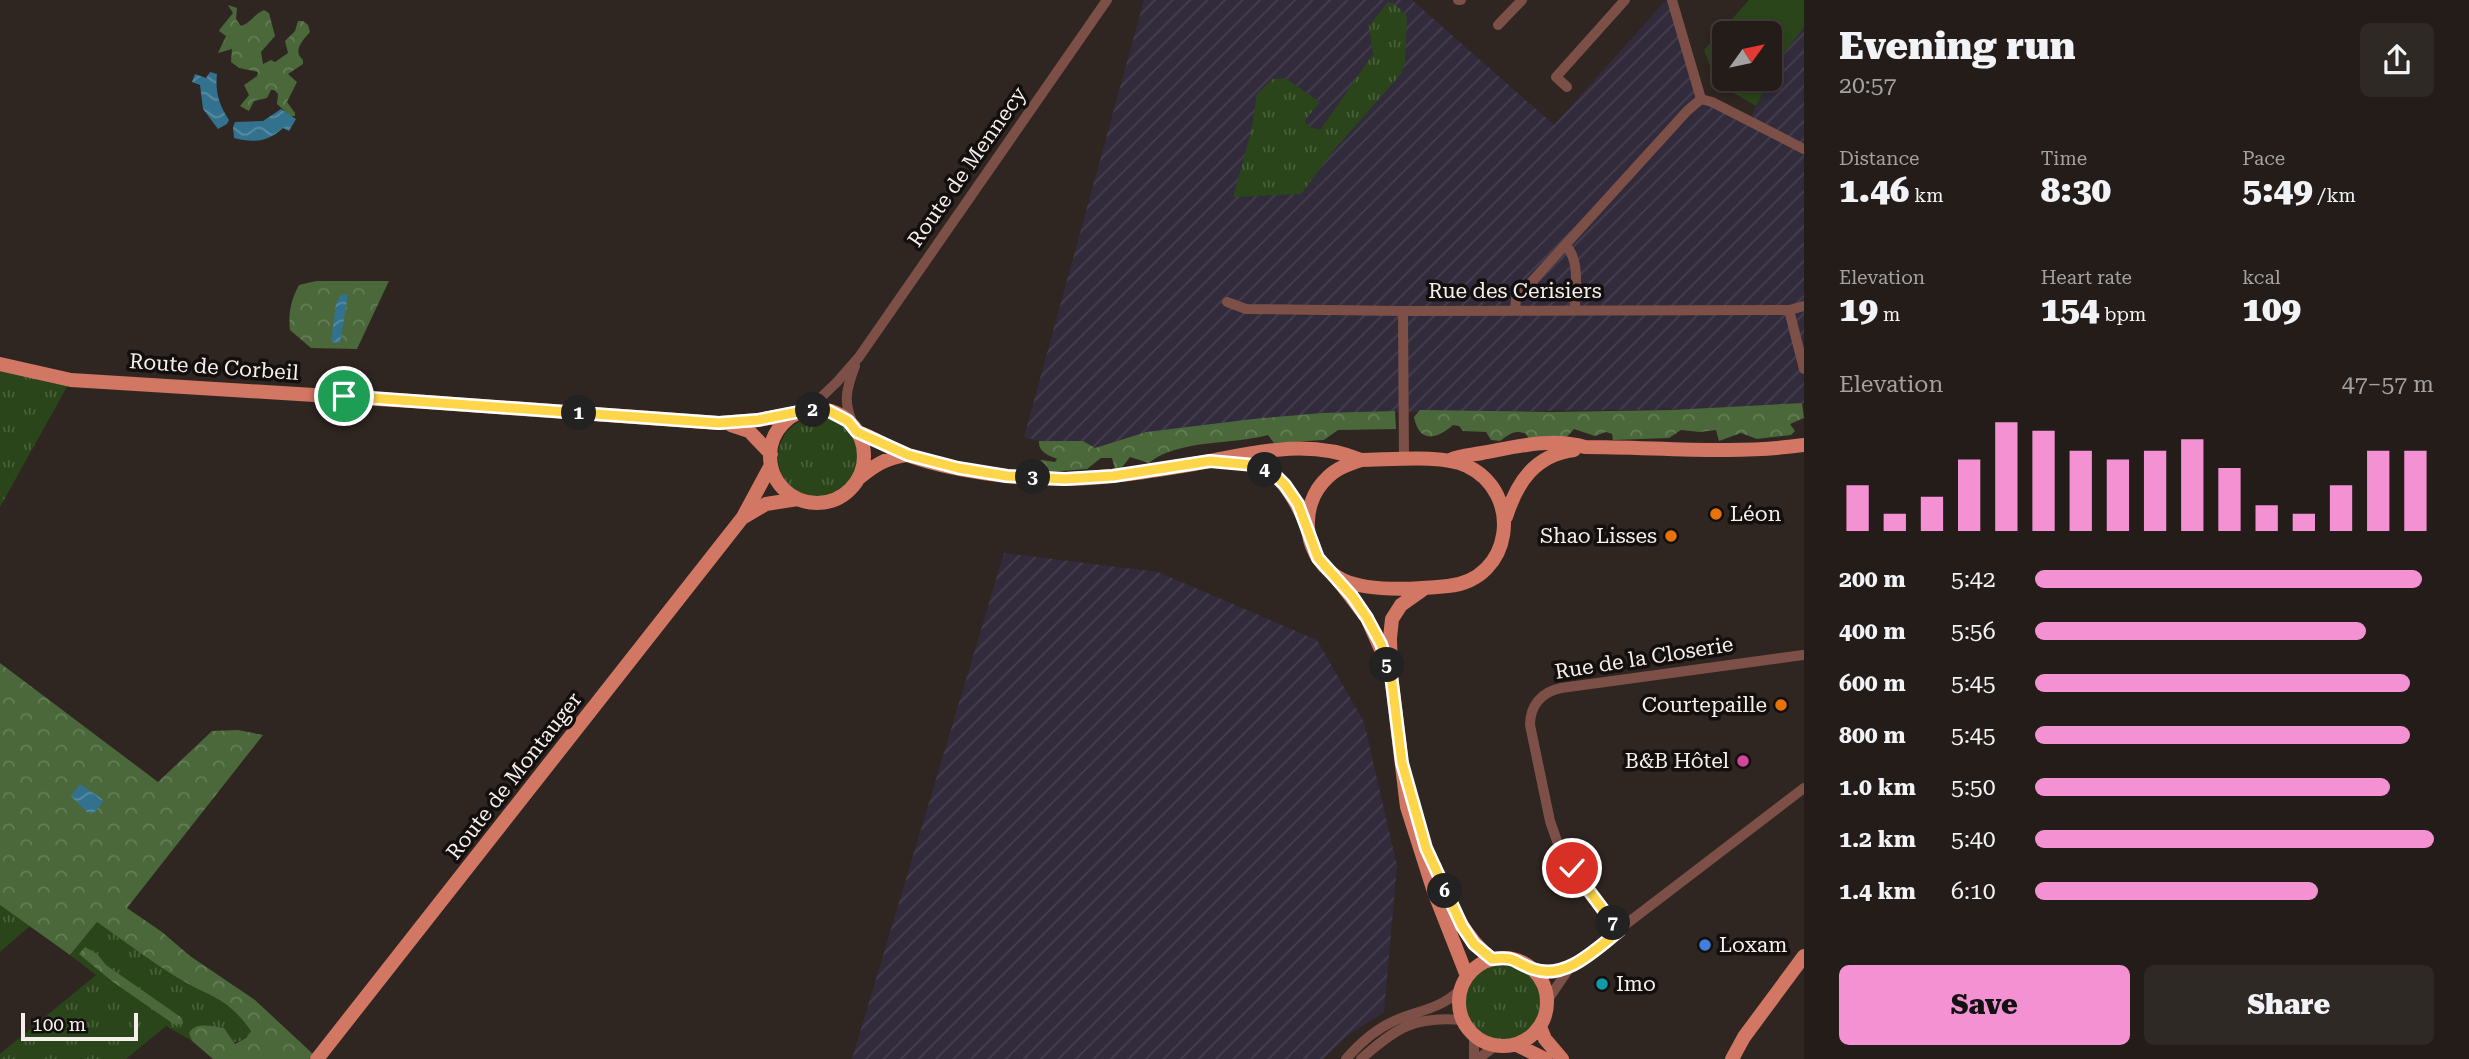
<!DOCTYPE html>
<html lang="en">
<head>
<meta charset="utf-8">
<style>
	body { margin:0; font-family:"Roboto Serif",serif; background:#2f2926; color:#f1f3f6; height:100vh; display:flex; flex-direction:column; font-size:26px; white-space:nowrap }
	* { box-sizing:border-box; margin:0 }
	p { font-size:23px; color:#a3a1a2 }
	.icon { flex:none; width:38px; height:38px; fill:none; stroke:currentColor; stroke-width:2; stroke-linecap:round; stroke-linejoin:round }
	.map { position:relative; flex:1; overflow:hidden }
	.side { display:flex; flex-direction:column; background:#231c19; width:665px }
	.side>* { flex:none }
	.needle { width:46px; rotate:57deg }
	.tools { position:absolute; left:1712px; top:21px; display:grid; gap:14px }
	.tools a { display:grid; place-items:center; width:70px; height:70px; border-radius:10px; background:#231c19; box-shadow:0 4px 10px #0003,0 0 0 2px #403a38; font-size:35px }
	.scale { position:absolute; left:21px; bottom:18px; width:117px; box-sizing:border-box; padding-left:7px; border:4px solid #f6efec; border-top:0; font-size:19px; line-height:24px; white-space:nowrap; color:#f6efec; -webkit-text-stroke:5px #130f0e; paint-order:stroke }
	.pin { position:absolute; display:grid; place-items:center; width:60px; height:60px; color:#fff; margin:-30px; border:4px solid #fff; border-radius:50%; box-shadow:0 2px 7px #0007 }
	.km { position:absolute; width:35px; height:35px; margin:-18px; border-radius:50%; background:#222; color:#fff; font-size:19px; line-height:35px; text-align:center }
	.round { display:grid; place-items:center; flex:none; width:74px; height:74px; border-radius:10px; background:#2f2926 }
	.headline { display:flex; align-items:center; justify-content:space-between; height:119px; padding:0 35px }
	h1 { font-size:38px; font-weight:800; line-height:52px }
	.metrics { display:grid; grid-template-columns:repeat(3,1fr); gap:10px; height:119px; padding:7px 35px }
	.metrics div { display:grid; align-content:center }
	.metrics b { font-size:35px; font-weight:800 }
	.metrics small { font-size:19px; font-weight:400 }
	.metrics p { font-size:19px }
	.chart { height:196px; padding:14px 35px }
	.chart p { display:flex; justify-content:space-between }
	.chart svg { width:100%; height:126px; margin-top:7px; stroke:#f491d3; stroke-width:6 }
	.action { display:flex; gap:14px; margin-top:auto; padding:14px 35px }
	.action a { flex:1; height:80px; border-radius:10px; background:#f491d3; color:#111; font-size:28px; font-weight:800; line-height:80px; text-align:center }
	.action a+a { background:#2f2926; color:#f1f3f6 }
	ul { padding:0 35px; list-style:none; font-size:23px }
	li { display:grid; grid-template-columns:112px 84px 1fr; align-items:center; height:52px }
	li i { height:18px; border-radius:9px; background:#f491d3 }
	main { display:flex; flex:1; min-height:0 }
	.map>svg:first-child { display:block }
	.industrial { fill:url(#industrial-furrows) }
	.grass { fill:url(#grass-tufts) }
	.forest { fill:url(#forest-crowns) }
	.pitch { fill:#2a451a; fill-rule:evenodd }
	.water { fill:url(#water-waves) }
	.lines { fill:none; stroke-linecap:round; stroke-linejoin:round }
	.minor { stroke:#7d5047; stroke-width:10 }
	.major { stroke:#d17763; stroke-width:14 }
	.route-casing { stroke:#fff; stroke-width:14 }
	.route { stroke:#ffd54a; stroke-width:9 }
	.food-dot { fill:#e8710a; stroke:#130f0e; stroke-width:2.5 }
	.hotel-dot { fill:#d1479c; stroke:#130f0e; stroke-width:2.5 }
	.shop-dot { fill:#3f7fe0; stroke:#130f0e; stroke-width:2.5 }
	.culture-dot { fill:#0f9aa8; stroke:#130f0e; stroke-width:2.5 }
	.labels { text-anchor:middle; stroke-width:7; stroke-linejoin:round; paint-order:stroke }
	.street-label { font-size:21px; fill:#f6efec; stroke:#130f0e }
	.poi-label { font-size:21px; fill:#f6efec; stroke:#130f0e; text-anchor:start }
</style>
</head>
<body>
<main>
<div class="map">
<svg width="1804" height="1059" viewBox="0 0 1804 1059">
	<defs>
		<pattern id="industrial-furrows" width="10" height="10" patternUnits="userSpaceOnUse" patternTransform="scale(1.75)"><rect width="10" height="10" fill="#312b3c"/><path d="M-1 1l2-2M0 10L10 0M9 11l2-2" fill="none" stroke="#45404f"/></pattern>
		<pattern id="grass-tufts" width="24" height="20" patternUnits="userSpaceOnUse" patternTransform="scale(1.75)"><rect width="24" height="20" fill="#2a451a"/><path d="M3 7l-1-3M5 7V3M7 7l1-3M15 17l-1-3M17 17v-4M19 17l1-3" fill="none" stroke="#4a603b"/></pattern>
		<pattern id="forest-crowns" width="20" height="18" patternUnits="userSpaceOnUse" patternTransform="scale(1.75)"><rect width="20" height="18" fill="#4a683a"/><path d="M2 6a3 3 0 1 1 6 0M12 15a3 3 0 1 1 6 0" fill="none" stroke="#657e57"/></pattern>
		<pattern id="water-waves" width="16" height="10" patternUnits="userSpaceOnUse" patternTransform="scale(1.75)"><rect width="16" height="10" fill="#32728e"/><path d="M0 5q4-4 8 0t8 0" fill="none" stroke="#5a8da3"/></pattern>
	</defs>
	<rect width="100%" height="100%" fill="#2f2521"/>
	<path class="industrial" d="M 1144,0 L 1412,0 L 1554,125 L 1666,0 L 1672,0 L 1701,98 L 1749,120 L 1783,55 L 1804,27 L 1804,403 L 1718,409 L 1322,413 L 1146,432 L 1095,448 L 1083,441 L 1039,441 L 1024,437 Z
		M 1004,553 L 1158,572 L 1317,640 L 1364,722 L 1397,866 L 1384,1012 L 1347,1036 L 1323,1059 L 852,1059 Z"/>
	<path class="grass" d="M 1388,2 L 1395,4 L 1407,16 L 1405,62 L 1401,74 L 1334,150 L 1301,194 L 1233,197 L 1251,132 L 1257,94 L 1273,79 L 1285,78 L 1320,102 L 1305,120 C 1307,127 1314,130 1321,129 L 1373,54 L 1369,26 Z
		M 0,370 L 68,385 L 0,507 Z
		M778 457a40 40 0 1 1 80 0a40 40 0 1 1-80 0Z
		M 0,905 L 30,926 L 0,952 Z
		M 97,922 C 123,940 150,961 177,977 C 211,998 225,996 251,1031 C 239,1053 209,1038 189,1033 L 192,1041 L 166,1026 L 126,1059 L 0,1059 L 0,1054 L 96,975 L 70,955 Z
		M1465 1002a38 38 0 1 1 76 0a38 38 0 1 1-76 0Z"/>
	<path class="forest" d="M 228,5 L 237,8 L 236,19 L 241,26 C 251,23 254,14 264,10 L 269,13 L 275,36 L 261,52 L 263,64 L 271,60 L 275,62 L 288,53 L 285,41 L 295,31 L 298,21 L 303,21 L 308,25 L 310,32 C 303,40 292,51 303,60 L 303,64 L 288,74 L 297,82 L 287,102 L 295,113 L 295,116 L 290,116 L 277,104 L 278,94 L 274,90 L 271,90 L 267,98 L 254,101 L 249,111 L 240,106 L 249,95 L 244,85 L 257,76 L 258,72 L 239,68 L 231,62 L 232,49 L 218,53 L 226,36 L 219,31 L 220,29 L 233,13 Z
		M 316,281 L 389,281 L 357,349 L 311,348 L 290,330 C 288,313 291,300 299,285 Z
		M 1802,403 L 1804,418 L 1790,424 L 1795,431 L 1791,435 L 1757,439 L 1741,433 L 1719,441 L 1716,430 L 1700,432 L 1681,430 L 1669,438 L 1613,440 L 1612,434 L 1606,432 L 1595,436 L 1574,429 L 1564,440 L 1529,439 L 1526,434 C 1514,429 1510,434 1500,441 L 1491,440 L 1486,432 L 1463,431 L 1459,426 L 1453,425 C 1436,440 1419,443 1414,417 L 1420,410 L 1551,412 L 1672,410 Z
		M 1395,411 L 1396,429 L 1338,430 L 1324,440 L 1274,443 L 1268,435 C 1233,445 1178,439 1149,463 L 1130,457 L 1120,470 L 1115,469 L 1112,458 L 1101,458 L 1087,469 L 1048,472 L 1037,467 L 1037,462 L 1042,460 L 1055,462 L 1057,459 C 1048,455 1038,452 1039,441 L 1083,441 L 1095,448 L 1146,432 L 1253,419 L 1322,413 Z
		M 0,663 L 158,782 L 212,731 L 238,730 L 263,735 L 127,908 L 162,932 L 190,956 L 255,1000 L 313,1054 L 309,1059 L 213,1059 L 192,1041 L 189,1033 C 197,1021 211,1027 224,1028 L 235,1044 L 246,1038 L 251,1031 C 226,996 211,998 178,978 C 150,961 124,941 97,922 L 70,955 L 0,905 Z
		M 85,947 L 97,954 L 106,965 L 182,1018 L 183,1024 L 175,1025 L 113,982 L 79,954 Z"/>
	<path class="pitch" d="M 1749,0 L 1804,0 L 1804,27 L 1783,55 L 1756,106 L 1716,83 L 1704,50 ZM 1724,33 L 1769,33 L 1769,79 L 1724,79 Z"/>
	<path class="water" d="M 210,72 L 217,74 C 215,92 219,105 229,120 L 227,124 L 218,129 L 203,109 L 200,85 L 192,82 L 195,74 L 206,78 Z
		M 281,109 L 296,119 L 289,131 L 283,128 C 268,142 254,143 234,138 L 233,127 L 235,122 L 263,121 Z
		M 344,294 L 348,295 L 340,343 L 331,342 L 336,304 L 340,296 Z
		M 80,784 L 102,799 L 103,802 L 94,813 L 87,812 L 71,796 Z"/>
	<g class="lines">
		<path class="minor" d="M 1458,0 L 1461,0
			M 1672,0 L 1701,99
			M 1498,25 L 1522,0
			M 1567,87 L 1556,77 L 1625,0
			M 1701,99 L 1712,102 L 1804,149
			M 1565,245 C 1581,260 1575,289 1575,310
			M 1227,302 L 1246,309 L 1403,311 L 1789,310 L 1804,306
			M 1515,310 L 1516,299 L 1687,111 L 1701,99
			M 1789,310 L 1804,369
			M 1403,311 L 1404,460
			M 808,410 L 837,382 L 859,357 L 1107,0
			M 855,429 C 843,403 845,392 855,366
			M 1619,931 L 1568,862 L 1558,844 L 1550,821 L 1530,725 C 1530,706 1541,692 1561,688 L 1803,655
			M 1533,969 L 1551,970 L 1570,967
			M 1547,1001 L 1570,967 L 1804,788
			M 1474,1036 L 1474,1059
			M 1346,1059 C 1359,1044 1376,1029 1394,1021 C 1419,1010 1438,1010 1459,991
			M 1361,1059 C 1396,1028 1414,1016 1462,1020
			M 1478,1059 L 1495,1046"/>
		<path class="major" d="M 0,364 L 71,380 L 426,402 L 719,423 L 758,420 L 801,412
			M770 456a47 47 0 1 1 94 0a47 47 0 1 1-94 0Z
			M 731,425 L 749,431 L 771,454
			M 857,432 C 874,437 888,448 905,454 C 948,471 1021,480 1067,479 C 1110,478 1152,471 1194,464 C 1249,454 1306,437 1361,460
			M 1361,460 C 1389,460 1443,454 1467,466 C 1524,493 1513,580 1448,586 C 1419,589 1369,592 1343,580 C 1303,561 1296,506 1328,477 C 1337,468 1349,464 1361,460 Z
			M 1450,460 C 1460,455 1471,455 1482,453 C 1515,447 1551,437 1585,447 C 1658,447 1731,455 1804,445
			M 1229,462 C 1276,461 1289,488 1307,525
			M 859,478 C 875,465 886,458 906,455
			M 744,517 L 766,504 L 798,499
			M 1506,517 C 1517,482 1535,455 1574,450
			M 1338,580 L 1367,618 L 1386,661
			M 1425,588 L 1401,605 L 1392,619 L 1390,638 L 1391,675 L 1407,807 L 1434,892 L 1467,976
			M 1434,866 C 1448,900 1462,936 1492,959
			M1459 1002a44 44 0 1 1 88 0a44 44 0 1 1-88 0Z
			M 1540,1027 L 1545,1039 L 1562,1059
			M 1517,1045 L 1545,1059
			M 317,1059 L 743,517 L 771,465
			M 1732,1059 L 1744,1037 L 1804,956"/>
	</g>
	<g class="lines">
		<defs>
			<path id="route" d="M 344,396 L 719,423 L 758,420 L 808,410 L 829,411 L 848,421 L 857,432 L 908,455 L 958,468 L 1007,476 L 1065,479 L 1113,476 L 1210,461 L 1254,465 L 1277,477 L 1285,485 L 1298,504 L 1318,558 L 1352,596 L 1367,618 L 1381,644 L 1391,675 L 1402,763 L 1426,848 L 1462,926 L 1474,944 L 1492,959 C 1516,956 1513,962 1533,969 C 1565,981 1596,949 1619,931 L 1572,868"/>
		</defs>
		<use href="#route" class="route-casing"/>
		<use href="#route" class="route"/>
	</g>
	<g class="food-dot">
		<circle cx="1716" cy="514" r="7"/>
		<circle cx="1671" cy="536" r="7"/>
		<circle cx="1781" cy="705" r="7"/>
	</g>
	<circle class="hotel-dot" cx="1743" cy="761" r="7"/>
	<circle class="shop-dot" cx="1705" cy="945" r="7"/>
	<circle class="culture-dot" cx="1602" cy="984" r="7"/>
	<g class="labels">
		<g class="street-label">
			<text transform="translate(967 167) rotate(-55)" y="7">Route de Mennecy</text>
			<text x="1515" y="298">Rue des Cerisiers</text>
			<text transform="translate(214 367) rotate(4)" y="7">Route de Corbeil</text>
			<text transform="translate(1644 658) rotate(-9)" y="7">Rue de la Closerie</text>
			<text transform="translate(514 776) rotate(-52)" y="7">Route de Montauger</text>
		</g>
		<g class="poi-label">
			<text x="1730" y="521">Léon</text>
			<text x="1657" y="543" text-anchor="end">Shao Lisses</text>
			<text x="1767" y="712" text-anchor="end">Courtepaille</text>
			<text x="1729" y="768" text-anchor="end">B&amp;B Hôtel</text>
			<text x="1719" y="952">Loxam</text>
			<text x="1616" y="991">Imo</text>
		</g>
	</g>
</svg>
<div class="tools">
<a><svg class="needle" viewBox="-14 -14 28 28"><path d="M0-13l5 13h-10z" fill="#e53935"/><path d="M0 13l5-13h-10z" fill="#a3a1a2"/></svg></a>
</div>
<div class="scale">100 m</div>
<div class="pin" style="left:344px;top:396px;background:#1e9e55"><svg class="icon" aria-label="arrive" viewBox="0 0 24 24"><path d="M6 21V4h12l-3 4 3 4H6"/></svg></div>
<div class="pin" style="left:1572px;top:868px;background:#d93025"><svg class="icon" aria-label="check" viewBox="0 0 24 24"><path d="M5 12l5 5 9-10"/></svg></div>
<b class="km" style="left:579px;top:413px">1</b>
<b class="km" style="left:813px;top:410px">2</b>
<b class="km" style="left:1033px;top:477px">3</b>
<b class="km" style="left:1265px;top:470px">4</b>
<b class="km" style="left:1387px;top:665px">5</b>
<b class="km" style="left:1445px;top:891px">6</b>
<b class="km" style="left:1613px;top:923px">7</b>
</div>
<section class="side">
<div class="headline"><div><h1>Evening run</h1><p>20:57</p></div><a class="round"><svg class="icon" aria-label="share" viewBox="0 0 24 24"><path d="M12 15V3M7 8l5-5 5 5M5 13v7h14v-7"/></svg></a></div>
<div class="metrics">
<div><p>Distance</p><b>1.46<small> km</small></b></div>
<div><p>Time</p><b>8:30</b></div>
<div><p>Pace</p><b>5:49<small> /km</small></b></div>
</div>
<div class="metrics">
<div><p>Elevation</p><b>19<small> m</small></b></div>
<div><p>Heart rate</p><b>154<small> bpm</small></b></div>
<div><p>kcal</p><b>109</b></div>
</div>
<div class="chart"><p><span>Elevation</span>47–57 m</p>
<svg viewBox="0 0 160 44" preserveAspectRatio="none"><path d="M5 44V28M15 44V38M25 44V32M35 44V19M45 44V6M55 44V9M65 44V16M75 44V19M85 44V16M95 44V12M105 44V22M115 44V35M125 44V38M135 44V28M145 44V16M155 44V16"/></svg>
</div>
<ul>
<li><b>200 m</b>5:42<i style="width:97%"></i></li>
<li><b>400 m</b>5:56<i style="width:83%"></i></li>
<li><b>600 m</b>5:45<i style="width:94%"></i></li>
<li><b>800 m</b>5:45<i style="width:94%"></i></li>
<li><b>1.0 km</b>5:50<i style="width:89%"></i></li>
<li><b>1.2 km</b>5:40<i style="width:100%"></i></li>
<li><b>1.4 km</b>6:10<i style="width:71%"></i></li>
</ul>
<div class="action"><a>Save</a><a>Share</a></div>
</section>
</main>
</body>
</html>
